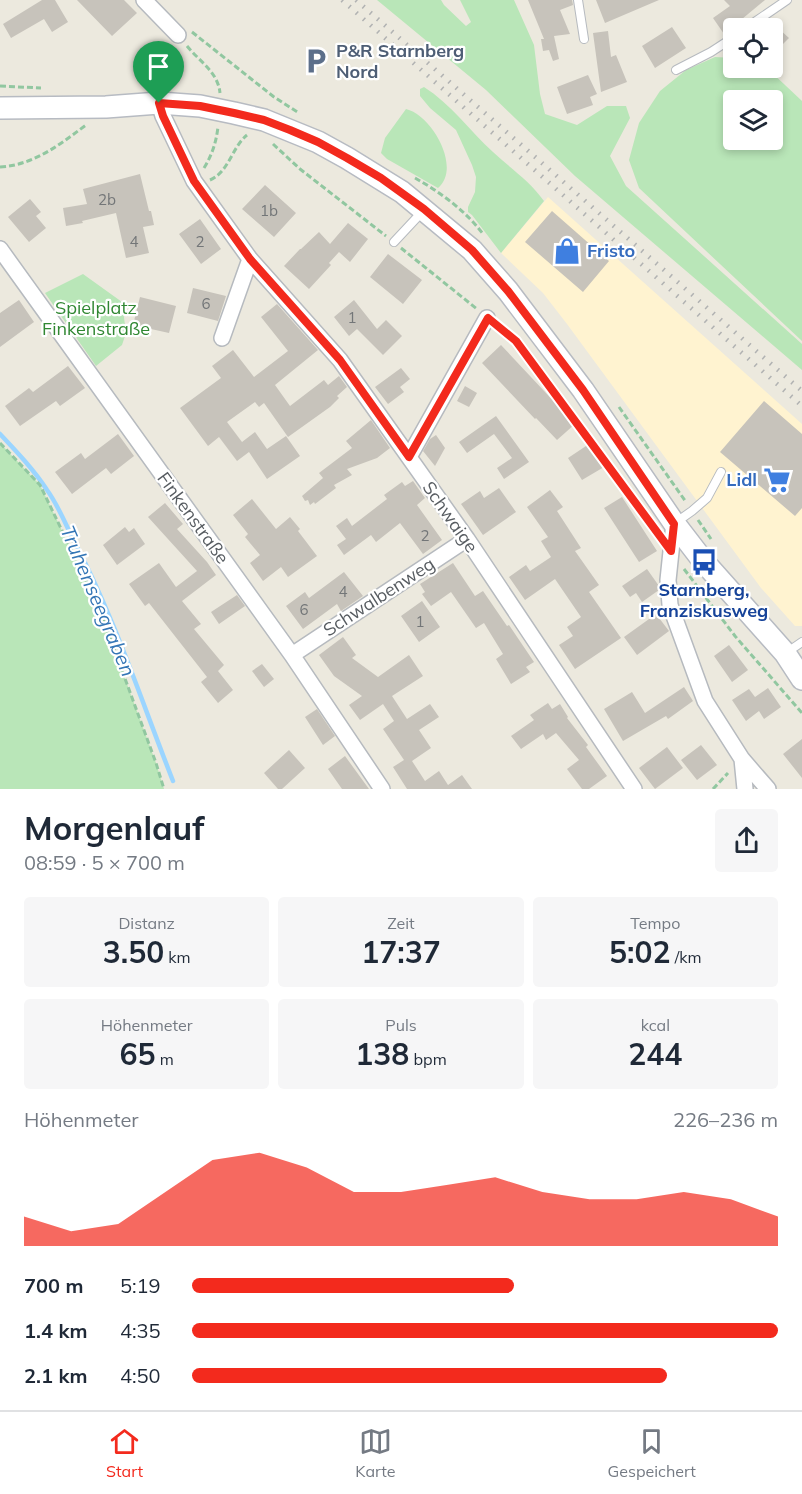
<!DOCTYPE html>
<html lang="de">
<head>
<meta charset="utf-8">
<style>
	body { margin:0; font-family:Mulish,sans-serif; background:#f6f6f7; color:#1f2937; height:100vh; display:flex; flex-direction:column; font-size:22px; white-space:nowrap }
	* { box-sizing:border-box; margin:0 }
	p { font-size:20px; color:#747a83 }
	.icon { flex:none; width:33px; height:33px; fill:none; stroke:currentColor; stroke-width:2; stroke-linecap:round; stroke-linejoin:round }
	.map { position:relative; height:789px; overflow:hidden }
	.side { display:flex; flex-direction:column; background:#fff; flex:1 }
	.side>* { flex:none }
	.buttons { position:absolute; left:723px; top:18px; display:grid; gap:12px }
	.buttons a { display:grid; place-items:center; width:60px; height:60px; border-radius:6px; background:#fff; box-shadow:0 3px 9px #0003; font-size:30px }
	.pin { position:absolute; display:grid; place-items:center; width:51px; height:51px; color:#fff; margin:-62px -26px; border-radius:50% 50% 50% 0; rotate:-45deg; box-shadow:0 0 6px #0007 }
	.pin .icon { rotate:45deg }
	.round { display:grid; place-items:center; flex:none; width:63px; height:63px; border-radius:6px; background:#f6f6f7 }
	.summary { display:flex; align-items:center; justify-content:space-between; height:102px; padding:0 24px }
	h1 { font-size:33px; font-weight:700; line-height:45px }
	.metrics { display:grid; grid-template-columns:repeat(3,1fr); gap:9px; height:102px; padding:6px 24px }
	.metrics div { display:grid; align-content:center; border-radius:6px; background:#f6f6f7; text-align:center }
	.metrics b { font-size:30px; font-weight:700 }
	.metrics small { font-size:16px; font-weight:400 }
	.metrics p { font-size:16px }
	.chart { height:168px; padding:12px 24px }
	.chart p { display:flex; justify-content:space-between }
	.chart svg { width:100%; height:108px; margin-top:6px; fill:#f32a1d; opacity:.7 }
	ul { padding:0 24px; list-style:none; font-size:20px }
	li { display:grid; grid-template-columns:96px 72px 1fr; align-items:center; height:45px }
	li i { height:15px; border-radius:8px; background:#f32a1d }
	.dock { display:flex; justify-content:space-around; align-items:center; height:84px; border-top:2px solid #e0e1e3; background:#fff; font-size:16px; color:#747a83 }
	.dock a { display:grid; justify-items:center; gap:3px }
	.dock .selected { color:#f32a1d }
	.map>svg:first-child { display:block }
	.commercial { fill:#fff3d0 }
	.green { fill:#b9e6b8; fill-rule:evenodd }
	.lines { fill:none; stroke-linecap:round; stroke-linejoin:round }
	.stream { stroke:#9bd5ff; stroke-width:4.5 }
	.building { fill:#c7c3bb }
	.service-casing { stroke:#b6babf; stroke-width:10 }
	.minor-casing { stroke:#b6babf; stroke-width:18 }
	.secondary-casing { stroke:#b7bbc2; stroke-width:24 }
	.path { stroke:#91c7a0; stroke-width:3; stroke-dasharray:6 3; stroke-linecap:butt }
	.service { stroke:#fff; stroke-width:8 }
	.minor { stroke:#fff; stroke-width:15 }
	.secondary { stroke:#fff; stroke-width:21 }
	.rail { stroke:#b1b2b2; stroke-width:4.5; stroke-dasharray:1.5 8; stroke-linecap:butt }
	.route-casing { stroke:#fff; stroke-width:12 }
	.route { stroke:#f32a1d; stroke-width:8 }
	.labels { text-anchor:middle; stroke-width:4.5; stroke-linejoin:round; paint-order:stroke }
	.number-label { font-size:15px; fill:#737678 }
	.service-label { font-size:18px; font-weight:bold; fill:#4e5e75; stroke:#fff; text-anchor:start }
	.shop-label { font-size:18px; font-weight:bold; fill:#366cbe; stroke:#fff; text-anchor:start }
	.park-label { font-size:18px; fill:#308732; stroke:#fff }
	.street-label { font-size:18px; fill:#575c61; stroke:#fff }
	.transit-label { font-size:18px; font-weight:bold; fill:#164399; stroke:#fff }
	.water-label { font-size:20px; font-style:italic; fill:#3476b6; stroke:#fff }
</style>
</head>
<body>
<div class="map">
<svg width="802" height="789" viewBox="0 0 802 789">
	<rect width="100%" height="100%" fill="#ece9de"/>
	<path class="commercial" d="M 548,197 L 802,424 L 802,626 L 795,626 L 761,588 L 567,324 L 543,293 L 501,253 Z"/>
	<path class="green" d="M 377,0 L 441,0 L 444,5 L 466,26 L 471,22 L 460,0 L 514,0 L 534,45 L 540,94 L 545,114 L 577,125 L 607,106 L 626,106 L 630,118 L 610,156 L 626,186 L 802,344 L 802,370 L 575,176 L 486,90 Z
		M 715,57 L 733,58 L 734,68 L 768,69 L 802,101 L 802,341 L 639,188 L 629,160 L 639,123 L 660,91 L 686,70 ZM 772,100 L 772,140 L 734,140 L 734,100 Z
		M 424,87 C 451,104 470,131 493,152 C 510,168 530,181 544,201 L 501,253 L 472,215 L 468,212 L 468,207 L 475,192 L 476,177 L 472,165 L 456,130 L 430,108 L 420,96 L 420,89 Z
		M 406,109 C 432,115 462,168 438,188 L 387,159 L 381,153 L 385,138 Z
		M 83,274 L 122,302 L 126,333 L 122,345 L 96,366 L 45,293 Z
		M 0,443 L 40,485 L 98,605 L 156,763 L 164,789 L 0,789 Z"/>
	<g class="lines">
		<path class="stream" d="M 0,434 C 17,452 34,470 47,490 C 58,505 65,523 73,539 C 114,616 141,700 173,781"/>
	</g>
	<path class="building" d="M 42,0 L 55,0 L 68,22 L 52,32 L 44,19 L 11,38 L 3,24 Z
		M 77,0 L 124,0 L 137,13 L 112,36 Z
		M 528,0 L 572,0 L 573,5 L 560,10 L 570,34 L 554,36 L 559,59 L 553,61 L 549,50 L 543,51 L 541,39 L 544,39 Z
		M 596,0 L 659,0 L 605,23 Z
		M 724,0 L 765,0 L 724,34 L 713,18 L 730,6 Z
		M 672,27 L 686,48 L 655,68 L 642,46 Z
		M 778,28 L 789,38 L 772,55 L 772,34 Z
		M 608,31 L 611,57 L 616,55 L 627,82 L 601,92 L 593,33 Z
		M 588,75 L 597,94 L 590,97 L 593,105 L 567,114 L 557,87 Z
		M 140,174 L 149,211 L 151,211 L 154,225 L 143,227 L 149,253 L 126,258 L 116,213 L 82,221 L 83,223 L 66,226 L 63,208 L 87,204 L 83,189 Z
		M 265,185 L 296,213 L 274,237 L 242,209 Z
		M 30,199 L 41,212 L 36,216 L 46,228 L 29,242 L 8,217 Z
		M 552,211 L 609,261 L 583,292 L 525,242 Z
		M 200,219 L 221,249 L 201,264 L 179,234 Z
		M 348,223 L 368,239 L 350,262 L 339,252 L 329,263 L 331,265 L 309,289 L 284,266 L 300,249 L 301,249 L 319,232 L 330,244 Z
		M 388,254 L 422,280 L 403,304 L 370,277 Z
		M 193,288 L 226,296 L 218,321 L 187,313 Z
		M 140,297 L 176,306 L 169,333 L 133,325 Z
		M 19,300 L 34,322 L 0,347 L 0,313 Z
		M 354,300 L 377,329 L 386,320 L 402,336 L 383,355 L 357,329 L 349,336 L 334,317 Z
		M 277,304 L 318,350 L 275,385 L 290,406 L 324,380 L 328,385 L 339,376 L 347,387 L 337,396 L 339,398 L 330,407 L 288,437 L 264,403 L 259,407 L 255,402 L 227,422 L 242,442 L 255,432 L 267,449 L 286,436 L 300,456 L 267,479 L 249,452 L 237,461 L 219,437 L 208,446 L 180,408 L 221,378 L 212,366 L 233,350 L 254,377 L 288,351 L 261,317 Z
		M 501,345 L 575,424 L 557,440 L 536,418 L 535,419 L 482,363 Z
		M 68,366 L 85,388 L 60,406 L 56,401 L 20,426 L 5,406 L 29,388 L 33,392 Z
		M 401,368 L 410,379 L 400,387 L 404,392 L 388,404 L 375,387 Z
		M 465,386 L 477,393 L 469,407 L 457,401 Z
		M 764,401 L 802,434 L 802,508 L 795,516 L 720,452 Z
		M 496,416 L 529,462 L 504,479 L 497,468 L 512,458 L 494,434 L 467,453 L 459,442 Z
		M 371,420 L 390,448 L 377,458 L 347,469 L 352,475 L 334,485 L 336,488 L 315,504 L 314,502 L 310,505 L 308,500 L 305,501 L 302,496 L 323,478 L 319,473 L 352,448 L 346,441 Z
		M 118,434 L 134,456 L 111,474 L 106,468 L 72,494 L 55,472 L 81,453 L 85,459 Z
		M 436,435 L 445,448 L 435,466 L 423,451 L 430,439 Z
		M 589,444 L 604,467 L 582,480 L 568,458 Z
		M 413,481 L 425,498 L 417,505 L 442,540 L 423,554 L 400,523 L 376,542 L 371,535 L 344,555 L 337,545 L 346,539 L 336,526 L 347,518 L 352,526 L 387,499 L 384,495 L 402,482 L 405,486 Z
		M 499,488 L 516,512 L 483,535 L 461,504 L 480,491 L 484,498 Z
		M 550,490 L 563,507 L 557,511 L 581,548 L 575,551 L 599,585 L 589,592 L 621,638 L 575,669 L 559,645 L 573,636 L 567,627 L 581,617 L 555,579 L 525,600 L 509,577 L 526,565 L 530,571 L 551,557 L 541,541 L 548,537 L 527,507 Z
		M 622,497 L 657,551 L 639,562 L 604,508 Z
		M 252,499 L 276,529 L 290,517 L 300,529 L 298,531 L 317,556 L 288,577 L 281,567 L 263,581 L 250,563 L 260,555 L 245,537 L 248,534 L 233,515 Z
		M 165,503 L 183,524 L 177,529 L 207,562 L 216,575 L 182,601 L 201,624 L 194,629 L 224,665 L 218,671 L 233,690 L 218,703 L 201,682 L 207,677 L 149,603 L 145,606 L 129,584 L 159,563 L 176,587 L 197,571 L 148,517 Z
		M 125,527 L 129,532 L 134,528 L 145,544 L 117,565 L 103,545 Z
		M 453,563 L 475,596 L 483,591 L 507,626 L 509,625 L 534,662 L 526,667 L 530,672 L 511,684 L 496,659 L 503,654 L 484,623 L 476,628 L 451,592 L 431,606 L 422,594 L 425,592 L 420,584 Z
		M 647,569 L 659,586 L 659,590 L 642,602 L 636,593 L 630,597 L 622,586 Z
		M 344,572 L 363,596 L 341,611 L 337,604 L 303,629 L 286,606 L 305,592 L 309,598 Z
		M 237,595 L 245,606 L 219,624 L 211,612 Z
		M 422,601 L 440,627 L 419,642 L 401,616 Z
		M 656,614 L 669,631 L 637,655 L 624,637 Z
		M 343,637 L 356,655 L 352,658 L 378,677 L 409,655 L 423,676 L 392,696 L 407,719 L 430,704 L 439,717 L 419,730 L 431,748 L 412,761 L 425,781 L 439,771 L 448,785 L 462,775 L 472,789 L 407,789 L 393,767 L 404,760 L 383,729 L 394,721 L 383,704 L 360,720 L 349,705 L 362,696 L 334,676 L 319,655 Z
		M 729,645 L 748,670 L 732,682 L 714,656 Z
		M 262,664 L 274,679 L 264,687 L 252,671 Z
		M 684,687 L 693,701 L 668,719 L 666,716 L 623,741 L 604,709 L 632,692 L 645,713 Z
		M 768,688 L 781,707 L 764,719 L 759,711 L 746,721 L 732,700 L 749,689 L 755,697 Z
		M 548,703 L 552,709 L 560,704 L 568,717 L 567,718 L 588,745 L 586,747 L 607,776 L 589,789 L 582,789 L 567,769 L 579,760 L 556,733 L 546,740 L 543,734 L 521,749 L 511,736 L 534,720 L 530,715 Z
		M 317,709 L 335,736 L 323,745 L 305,717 Z
		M 802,739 L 802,778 L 783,754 Z
		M 701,745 L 717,765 L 697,780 L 681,760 Z
		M 667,747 L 683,768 L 655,789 L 639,768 Z
		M 289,750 L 305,768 L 282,789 L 278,789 L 264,773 Z
		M 345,756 L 369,789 L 342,789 L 328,769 Z"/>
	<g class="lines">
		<defs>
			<path id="service" d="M 578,0 L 584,39
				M 746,28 L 787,0
				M 676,70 L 711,52 L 734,37
				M 394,242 L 423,211
				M 675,523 L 692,511 L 707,498 L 721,472
				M 786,653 L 802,642"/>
			<path id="minor" d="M 144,0 L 178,35
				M 159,103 L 163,116 L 194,181 L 250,259 L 340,360 L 467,539 L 634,789
				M 0,249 L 292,655 L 382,789
				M 222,338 L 250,259
				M 409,457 L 487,318
				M 674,523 L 668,580 L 670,605 L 705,701 L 742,759 L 745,789
				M 292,655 L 467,539
				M 742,759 L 768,789"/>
			<path id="secondary" d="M 0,108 L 106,107 L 159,103 L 200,106 L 234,113 L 264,120 L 318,142 L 347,158 L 402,192 L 472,250 L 508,291 L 583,390 L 674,523 L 704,562 L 785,653 L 802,679"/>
		</defs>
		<use href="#service" class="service-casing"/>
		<use href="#minor" class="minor-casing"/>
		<use href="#secondary" class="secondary-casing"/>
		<path class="path" d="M 192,32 L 274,97 L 299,113
			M 187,46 C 199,61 218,72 220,93
			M 149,85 C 163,78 177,66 175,50
			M 0,86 L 41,88
			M 273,144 L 300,169 L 386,236
			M 0,167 C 34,165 59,145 86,125
			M 204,168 C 212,155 216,143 218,127
			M 415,178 C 440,192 466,211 483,234
			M 210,180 C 229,172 232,147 247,135
			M 401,248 L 477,309
			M 499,327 L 516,341 L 654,528
			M 619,407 L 686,502
			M 0,443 L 40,485 L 98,605 L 156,763 L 164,789
			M 698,520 L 711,539
			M 684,569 L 735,636 L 802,713
			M 713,789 L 728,773"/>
		<use href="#service" class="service"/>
		<use href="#minor" class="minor"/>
		<use href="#secondary" class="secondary"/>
		<path class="rail" d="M 342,0 L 802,406
			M 356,0 L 802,391"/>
	</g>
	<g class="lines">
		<defs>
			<path id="route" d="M 159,103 L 200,106 L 234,113 L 264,120 L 290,130 L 318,142 L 347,158 L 381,178 L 424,209 L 472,250 L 508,291 L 583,390 L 674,524 L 671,551 L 516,341 L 488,318 L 409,457 L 340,360 L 250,259 L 194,181 L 163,116 Z"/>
		</defs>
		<use href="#route" class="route-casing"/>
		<use href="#route" class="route"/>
	</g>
	<defs>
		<symbol id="parking-bare" viewBox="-9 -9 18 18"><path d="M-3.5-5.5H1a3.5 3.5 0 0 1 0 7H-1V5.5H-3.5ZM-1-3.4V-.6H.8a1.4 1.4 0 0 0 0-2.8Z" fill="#5c6f8a" stroke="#fff" stroke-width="2.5" paint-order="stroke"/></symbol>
		<symbol id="shop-bare" viewBox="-9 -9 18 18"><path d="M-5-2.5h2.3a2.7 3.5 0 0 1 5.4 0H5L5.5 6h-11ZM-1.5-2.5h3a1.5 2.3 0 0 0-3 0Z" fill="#3f7fe0" stroke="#fff" stroke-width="2.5" paint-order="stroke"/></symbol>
		<symbol id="supermarket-bare" viewBox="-9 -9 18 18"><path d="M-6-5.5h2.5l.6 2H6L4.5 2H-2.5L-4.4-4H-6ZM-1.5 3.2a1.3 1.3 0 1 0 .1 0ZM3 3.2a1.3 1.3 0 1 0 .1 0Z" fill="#3f7fe0" stroke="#fff" stroke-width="2.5" paint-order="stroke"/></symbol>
		<symbol id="bus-bare" viewBox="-9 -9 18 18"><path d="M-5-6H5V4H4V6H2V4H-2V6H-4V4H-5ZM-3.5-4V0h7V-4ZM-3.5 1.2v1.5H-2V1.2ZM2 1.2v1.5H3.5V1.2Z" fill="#1a4fb4" stroke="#fff" stroke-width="2.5" paint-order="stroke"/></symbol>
	</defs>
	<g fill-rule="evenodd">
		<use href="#parking-bare" x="297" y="42" width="38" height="38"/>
		<use href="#shop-bare" x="548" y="232" width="38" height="38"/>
		<use href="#supermarket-bare" x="758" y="461" width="38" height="38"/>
		<use href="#bus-bare" x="685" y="543" width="38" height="38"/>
	</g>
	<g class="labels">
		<g class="number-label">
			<text x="107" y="205">2b</text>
			<text x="269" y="216">1b</text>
			<text x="134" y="247">4</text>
			<text x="200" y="247">2</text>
			<text x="206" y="309">6</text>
			<text x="352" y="323">1</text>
			<text x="425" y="541">2</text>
			<text x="343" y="597">4</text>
			<text x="304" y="615">6</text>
			<text x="420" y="627">1</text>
		</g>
		<g class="service-label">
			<text x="336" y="57">P&amp;R Starnberg<tspan x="336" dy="21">Nord</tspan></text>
		</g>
		<g class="shop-label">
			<text x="587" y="257">Fristo</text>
			<text x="757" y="486" text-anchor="end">Lidl</text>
		</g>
		<g class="park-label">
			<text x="96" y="314">Spielplatz<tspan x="96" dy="21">Finkenstraße</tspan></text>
		</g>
		<g class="street-label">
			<text transform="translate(450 517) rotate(55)" y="6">Schwaige</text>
			<text transform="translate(193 518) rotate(54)" y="6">Finkenstraße</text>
			<text transform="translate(379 597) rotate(-33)" y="6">Schwalbenweg</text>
		</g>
		<g class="transit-label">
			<text x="704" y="596">Starnberg,<tspan x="704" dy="21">Franziskusweg</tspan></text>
		</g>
		<g class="water-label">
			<text transform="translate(98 601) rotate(67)" y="7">Truhenseegraben</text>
		</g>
	</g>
</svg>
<div class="buttons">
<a><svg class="icon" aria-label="locate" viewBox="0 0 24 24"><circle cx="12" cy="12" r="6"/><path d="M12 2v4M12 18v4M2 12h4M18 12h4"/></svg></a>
<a><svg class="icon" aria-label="layers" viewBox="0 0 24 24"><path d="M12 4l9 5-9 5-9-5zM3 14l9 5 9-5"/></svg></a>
</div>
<div class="pin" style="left:159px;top:103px;background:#1e9e55"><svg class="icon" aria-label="arrive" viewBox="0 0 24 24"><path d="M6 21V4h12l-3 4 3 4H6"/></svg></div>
</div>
<section class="side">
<div class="summary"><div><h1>Morgenlauf</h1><p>08:59 · 5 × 700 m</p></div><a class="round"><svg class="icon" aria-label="share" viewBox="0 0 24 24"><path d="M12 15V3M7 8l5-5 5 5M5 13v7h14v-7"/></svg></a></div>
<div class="metrics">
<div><p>Distanz</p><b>3.50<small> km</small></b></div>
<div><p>Zeit</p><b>17:37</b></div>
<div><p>Tempo</p><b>5:02<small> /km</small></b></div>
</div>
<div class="metrics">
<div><p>Höhenmeter</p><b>65<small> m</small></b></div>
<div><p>Puls</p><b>138<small> bpm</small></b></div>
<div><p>kcal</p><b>244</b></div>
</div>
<div class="chart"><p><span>Höhenmeter</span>226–236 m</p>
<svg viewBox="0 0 160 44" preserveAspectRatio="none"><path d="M0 44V32L10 38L20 35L30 22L40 9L50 6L60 12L70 22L80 22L90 19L100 16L110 22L120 25L130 25L140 22L150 25L160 32V44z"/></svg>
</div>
<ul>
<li><b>700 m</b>5:19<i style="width:55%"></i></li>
<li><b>1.4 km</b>4:35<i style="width:100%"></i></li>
<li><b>2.1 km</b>4:50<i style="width:81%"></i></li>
</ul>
</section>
<nav class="dock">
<a class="selected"><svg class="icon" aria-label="home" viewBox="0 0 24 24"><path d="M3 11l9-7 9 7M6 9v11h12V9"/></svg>Start</a>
<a><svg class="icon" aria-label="map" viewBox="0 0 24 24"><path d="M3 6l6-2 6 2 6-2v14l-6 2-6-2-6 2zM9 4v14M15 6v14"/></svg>Karte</a>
<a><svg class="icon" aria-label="saved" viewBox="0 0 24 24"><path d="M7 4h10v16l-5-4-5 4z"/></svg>Gespeichert</a>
</nav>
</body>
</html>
